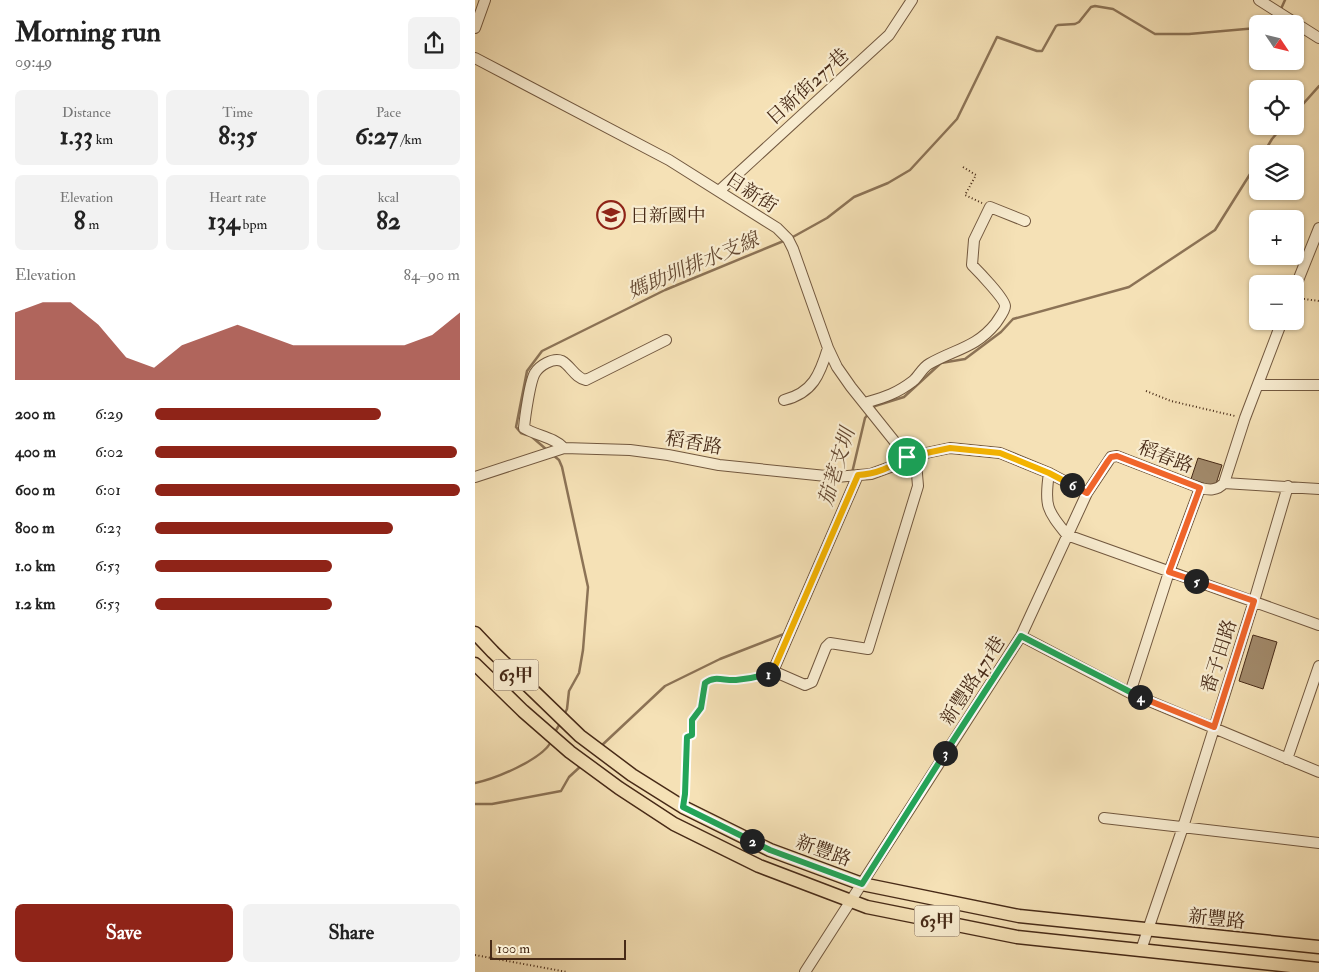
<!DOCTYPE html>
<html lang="en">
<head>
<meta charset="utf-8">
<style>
	body { margin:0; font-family:"IM FELL Double Pica","Noto Serif TC",serif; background:#f2f2f2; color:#222; height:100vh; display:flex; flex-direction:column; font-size:19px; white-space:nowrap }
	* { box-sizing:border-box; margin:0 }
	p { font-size:16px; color:#767676 }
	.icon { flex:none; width:28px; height:28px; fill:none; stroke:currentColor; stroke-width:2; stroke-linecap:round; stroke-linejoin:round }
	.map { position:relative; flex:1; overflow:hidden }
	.drawer { display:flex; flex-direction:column; background:#fff; width:475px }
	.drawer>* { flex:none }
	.needle { width:32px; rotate:125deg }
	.tools { position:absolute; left:774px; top:15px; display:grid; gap:10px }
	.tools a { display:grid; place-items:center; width:55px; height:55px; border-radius:8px; background:#fff; box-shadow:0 1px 4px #0004; font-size:25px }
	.scale { position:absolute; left:15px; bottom:12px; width:136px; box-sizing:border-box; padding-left:5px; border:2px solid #472a17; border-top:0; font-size:14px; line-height:18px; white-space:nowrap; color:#472a17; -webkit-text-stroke:4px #f8ecd0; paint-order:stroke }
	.pin { position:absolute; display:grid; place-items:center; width:42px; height:42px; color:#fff; margin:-21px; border:2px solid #fff; border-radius:50%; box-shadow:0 1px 5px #0007 }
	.km { position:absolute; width:25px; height:25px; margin:-12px; border-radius:50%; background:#222; color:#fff; font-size:14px; line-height:25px; text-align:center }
	.round { display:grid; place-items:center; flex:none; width:52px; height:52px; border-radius:8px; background:#f2f2f2 }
	.head { display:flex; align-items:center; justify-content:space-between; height:85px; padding:0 15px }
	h1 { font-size:28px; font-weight:700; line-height:38px }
	.figures { display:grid; grid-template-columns:repeat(3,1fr); gap:8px; height:85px; padding:5px 15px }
	.figures div { display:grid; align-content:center; border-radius:8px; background:#f2f2f2; text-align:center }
	.figures b { font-size:25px; font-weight:700 }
	.figures small { font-size:14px; font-weight:400 }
	.figures p { font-size:14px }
	.chart { height:140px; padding:10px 15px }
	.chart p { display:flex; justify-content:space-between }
	.chart svg { width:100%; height:90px; margin-top:5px; fill:#8f2418; opacity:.7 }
	.action { display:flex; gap:10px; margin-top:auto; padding:10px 15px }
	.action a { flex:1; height:58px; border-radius:8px; background:#8f2418; color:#fff; font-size:20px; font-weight:700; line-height:58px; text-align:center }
	.action a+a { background:#f2f2f2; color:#222 }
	ul { padding:0 15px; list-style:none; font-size:16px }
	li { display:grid; grid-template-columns:80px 60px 1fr; align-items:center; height:38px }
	li i { height:12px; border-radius:6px; background:#8f2418 }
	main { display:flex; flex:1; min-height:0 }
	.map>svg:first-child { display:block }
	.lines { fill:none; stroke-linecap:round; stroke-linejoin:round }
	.stream { stroke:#8c7356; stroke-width:2.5 }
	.building { fill:#a1896a; stroke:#472a17 }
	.minor-casing { stroke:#72583f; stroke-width:12 }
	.major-casing { stroke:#472a17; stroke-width:15 }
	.path { stroke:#472a17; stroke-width:2; stroke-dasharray:1 2.5; stroke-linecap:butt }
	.minor { stroke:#f8ecd0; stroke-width:10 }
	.major { stroke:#f5e1b6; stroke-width:12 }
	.split-1-casing { stroke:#fff; stroke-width:10 }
	.split-2-casing { stroke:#fff; stroke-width:10 }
	.split-3-casing { stroke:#fff; stroke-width:10 }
	.split-4-casing { stroke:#fff; stroke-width:10 }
	.split-5-casing { stroke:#fff; stroke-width:10 }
	.split-6-casing { stroke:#fff; stroke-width:10 }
	.split-7-casing { stroke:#fff; stroke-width:10 }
	.split-1 { stroke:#f5b400; stroke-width:6 }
	.split-2 { stroke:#22a559; stroke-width:6 }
	.split-3 { stroke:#22a559; stroke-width:6 }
	.split-4 { stroke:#22a559; stroke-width:6 }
	.split-5 { stroke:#f0652b; stroke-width:6 }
	.split-6 { stroke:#f0652b; stroke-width:6 }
	.split-7 { stroke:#f5b400; stroke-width:6 }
	.labels { text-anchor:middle; stroke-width:4.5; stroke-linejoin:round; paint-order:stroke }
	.shield { fill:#f8ecd0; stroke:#7c644e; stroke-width:1 }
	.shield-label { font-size:18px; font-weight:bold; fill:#472a17 }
	.street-label { font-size:19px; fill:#472a17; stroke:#f8ecd0 }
	.poi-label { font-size:19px; fill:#472a17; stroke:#f8ecd0; text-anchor:start }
	.water-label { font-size:20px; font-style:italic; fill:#644831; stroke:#f8ecd0 }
</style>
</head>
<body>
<main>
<section class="drawer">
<div class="head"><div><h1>Morning run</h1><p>09:49</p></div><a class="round"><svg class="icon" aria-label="share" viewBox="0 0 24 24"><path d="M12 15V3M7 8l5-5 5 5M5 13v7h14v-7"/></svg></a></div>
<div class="figures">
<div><p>Distance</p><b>1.33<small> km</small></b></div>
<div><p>Time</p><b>8:35</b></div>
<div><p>Pace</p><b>6:27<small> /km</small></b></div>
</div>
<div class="figures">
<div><p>Elevation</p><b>8<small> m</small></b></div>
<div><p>Heart rate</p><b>134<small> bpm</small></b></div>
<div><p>kcal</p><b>82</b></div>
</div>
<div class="chart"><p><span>Elevation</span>84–90 m</p>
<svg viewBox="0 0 160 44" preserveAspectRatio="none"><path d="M0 44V11L10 6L20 6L30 17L40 33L50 38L60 27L70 22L80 17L90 22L100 27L110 27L120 27L130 27L140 27L150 22L160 11V44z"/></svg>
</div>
<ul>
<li><b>200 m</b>6:29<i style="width:74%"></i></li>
<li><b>400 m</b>6:02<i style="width:99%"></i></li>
<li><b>600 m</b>6:01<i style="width:100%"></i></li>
<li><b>800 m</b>6:23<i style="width:78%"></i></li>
<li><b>1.0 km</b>6:53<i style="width:58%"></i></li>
<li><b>1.2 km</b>6:53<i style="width:58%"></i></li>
</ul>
<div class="action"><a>Save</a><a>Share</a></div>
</section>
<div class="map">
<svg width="844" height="972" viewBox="0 0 844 972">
	<rect width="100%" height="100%" fill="#f5e1b6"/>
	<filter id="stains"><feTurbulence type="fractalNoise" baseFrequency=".004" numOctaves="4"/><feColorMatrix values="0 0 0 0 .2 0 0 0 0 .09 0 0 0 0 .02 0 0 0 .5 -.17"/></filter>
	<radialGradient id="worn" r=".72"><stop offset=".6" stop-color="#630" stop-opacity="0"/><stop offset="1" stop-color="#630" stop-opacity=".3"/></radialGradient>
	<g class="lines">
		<path class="stream" d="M 805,11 L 810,0
			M 792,24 L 803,16
			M 820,113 L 844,86
			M 788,154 L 797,139 L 808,126
			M 316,238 L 352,218 L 379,197 L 413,183 L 435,170 L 482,119 L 522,37 L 562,51 L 567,51 L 581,26 L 583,25 L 600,24 L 604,22 L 616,7 L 620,6 L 638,9 L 680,34 L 714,34 L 782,28
			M 397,409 L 400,406 L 429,397 L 466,363 L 490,359 L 526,332 L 538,319 L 654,287 L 740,230 L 782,163
			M 52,435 L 46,433 L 41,427 L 52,371 L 67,351 L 190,290 L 311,240
			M 57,437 L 72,450
			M 78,455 L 84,460 L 87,467 L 113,587 L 108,650 L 104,673 L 94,691 L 92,709 L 89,715
			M 377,473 L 390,418 L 394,413
			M 80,732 L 86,722
			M 125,747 L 190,686 L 245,659 L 309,634
			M 0,783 C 20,779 66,760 76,742
			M 0,804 L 17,804 L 86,791 L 94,777 L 107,765"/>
	</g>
	<path class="building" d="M 723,458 L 747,465 L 740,487 L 716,479 Z
		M 778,635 L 802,642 L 788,689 L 764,681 Z"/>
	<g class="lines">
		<defs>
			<path id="minor" d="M 784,0 L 844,38
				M 0,28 L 10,0
				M 0,58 L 194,160 L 302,228 L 313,239 L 318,249 L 353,348 L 362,367 L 376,387 L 432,457 L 441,462 L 443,486 L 393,649 L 355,643 L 351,647 L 337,682 L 330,685 L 298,671 L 383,475
				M 244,191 L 414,35 L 437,0
				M 820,288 L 844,228
				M 783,385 L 844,385
				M 309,400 C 338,393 345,374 353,348
				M 390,403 C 410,397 421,394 438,381 C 444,376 447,368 454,364 C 480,349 501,348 521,323 C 524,318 530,311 530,306 C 530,299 503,271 497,265 L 499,240 L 515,207 L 550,221
				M 89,448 C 79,437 62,436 49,428 C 50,417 55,381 60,373 C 64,366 78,357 87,361 C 96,366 100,378 111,380 L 191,340
				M 574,473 C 569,506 572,510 592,535 L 844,625
				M 0,477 L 89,448 L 155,450 L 193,455 L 244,465 L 361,477 L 396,474 L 418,466 L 432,457 L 475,448 L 525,453 L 574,473 L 612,493
				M 749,483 L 770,418 L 807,321
				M 546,636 L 655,693 L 844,772
				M 655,693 L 694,572 L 725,488
				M 812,759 L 844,666
				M 629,818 L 844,843
				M 666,950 L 708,827 L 779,601 L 813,486
				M 330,972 L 546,636 L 612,493 L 636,457 L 642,456 L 725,488 C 734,490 742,491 749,483 L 844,489"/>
			<path id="major" d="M 0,633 L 18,652 L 105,736 L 157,775 L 208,807 L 295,850 L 387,884 L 544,916 L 844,947
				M 0,664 L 48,711 L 95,752 L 144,788 L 199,824 L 284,866 L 392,907 L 542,937 L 844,969"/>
		</defs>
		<use href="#minor" class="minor-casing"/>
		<use href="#major" class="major-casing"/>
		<path class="path" d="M 488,167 L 501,175 L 490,195 L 507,203
			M 822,298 L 844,301
			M 671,391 L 696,401 L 760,416
			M 210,795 L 212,737 L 217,735 L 217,720 L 226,708 L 230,683 C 240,675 250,681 261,680 C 271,679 280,677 289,675
			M 0,955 L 92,972"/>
		<use href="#minor" class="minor"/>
		<use href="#major" class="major"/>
	</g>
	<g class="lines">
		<defs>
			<path id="split-1" d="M 293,674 L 298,671 L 383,475 C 402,474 416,467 432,457"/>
			<path id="split-2" d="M 277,841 L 208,807 L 210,794 L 212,737 L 217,735 L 217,720 L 226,708 L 230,683 C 240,675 249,681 261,680 C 272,679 282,677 293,674"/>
			<path id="split-3" d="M 277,841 L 295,850 L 387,884 L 470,753"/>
			<path id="split-4" d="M 470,753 L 546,636 L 665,697"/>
			<path id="split-5" d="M 665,697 L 739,727 L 779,601 L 721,581"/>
			<path id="split-6" d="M 597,485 L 612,493 L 633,461 L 636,457 L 642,456 L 725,488 L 694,572 L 721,581"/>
			<path id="split-7" d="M 432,457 L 475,448 L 525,453 L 574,473 L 597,485"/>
		</defs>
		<use href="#split-1" class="split-1-casing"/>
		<use href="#split-2" class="split-2-casing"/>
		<use href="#split-3" class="split-3-casing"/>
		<use href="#split-4" class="split-4-casing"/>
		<use href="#split-5" class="split-5-casing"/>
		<use href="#split-6" class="split-6-casing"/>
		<use href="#split-7" class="split-7-casing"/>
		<use href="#split-1" class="split-1"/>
		<use href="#split-2" class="split-2"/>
		<use href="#split-3" class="split-3"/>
		<use href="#split-4" class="split-4"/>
		<use href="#split-5" class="split-5"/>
		<use href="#split-6" class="split-6"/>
		<use href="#split-7" class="split-7"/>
	</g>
	<defs>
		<symbol id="school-ring" viewBox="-11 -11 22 22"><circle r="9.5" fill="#f8ecd0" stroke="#8f2418" stroke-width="1.5"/><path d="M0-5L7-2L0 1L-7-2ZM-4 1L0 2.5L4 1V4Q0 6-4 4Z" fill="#8f2418"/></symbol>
	</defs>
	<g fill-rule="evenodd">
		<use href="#school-ring" x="120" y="199" width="32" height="32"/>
	</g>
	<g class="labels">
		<g class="shield">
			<rect x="18.5" y="659.5" width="45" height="31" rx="4"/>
			<rect x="439.5" y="905.5" width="45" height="31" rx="4"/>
		</g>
		<g class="shield-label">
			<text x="41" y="681">63甲</text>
			<text x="462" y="927">63甲</text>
		</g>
		<g class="street-label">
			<text transform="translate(332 86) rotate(-42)" y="7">日新街277巷</text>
			<text transform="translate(277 192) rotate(33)" y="7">日新街</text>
			<text transform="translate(219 442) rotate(10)" y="7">稻香路</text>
			<text transform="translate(691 456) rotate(21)" y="7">稻春路</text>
			<text transform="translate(743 656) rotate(-72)" y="7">番子田路</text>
			<text transform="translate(497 680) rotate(-57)" y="7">新豐路471巷</text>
			<text transform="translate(349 850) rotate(20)" y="7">新豐路</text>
			<text transform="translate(742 918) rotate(6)" y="7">新豐路</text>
		</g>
		<g class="poi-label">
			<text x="155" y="222">日新國中</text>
		</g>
		<g class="water-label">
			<text transform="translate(218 265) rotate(-23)" y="7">媽助圳排水支線</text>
			<text transform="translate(361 467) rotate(-73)" y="7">茄荖支圳</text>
		</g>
	</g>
	<rect width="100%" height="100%" filter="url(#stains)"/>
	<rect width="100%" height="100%" fill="url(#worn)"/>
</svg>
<div class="tools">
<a><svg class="needle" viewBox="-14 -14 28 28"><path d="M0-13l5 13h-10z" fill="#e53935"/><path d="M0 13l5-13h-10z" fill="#767676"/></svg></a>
<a><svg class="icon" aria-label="locate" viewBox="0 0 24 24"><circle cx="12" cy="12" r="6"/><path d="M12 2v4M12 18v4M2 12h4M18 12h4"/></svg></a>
<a><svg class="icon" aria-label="layers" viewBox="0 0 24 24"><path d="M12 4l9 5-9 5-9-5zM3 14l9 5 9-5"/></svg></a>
<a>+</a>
<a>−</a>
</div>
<div class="scale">100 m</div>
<div class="pin" style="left:432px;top:457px;background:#1e9e55"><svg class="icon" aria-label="arrive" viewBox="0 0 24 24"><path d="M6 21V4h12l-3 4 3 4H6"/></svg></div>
<b class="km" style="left:293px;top:674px">1</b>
<b class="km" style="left:277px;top:841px">2</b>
<b class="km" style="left:470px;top:753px">3</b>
<b class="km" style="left:665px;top:697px">4</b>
<b class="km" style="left:721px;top:581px">5</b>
<b class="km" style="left:597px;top:485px">6</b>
</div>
</main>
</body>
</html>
